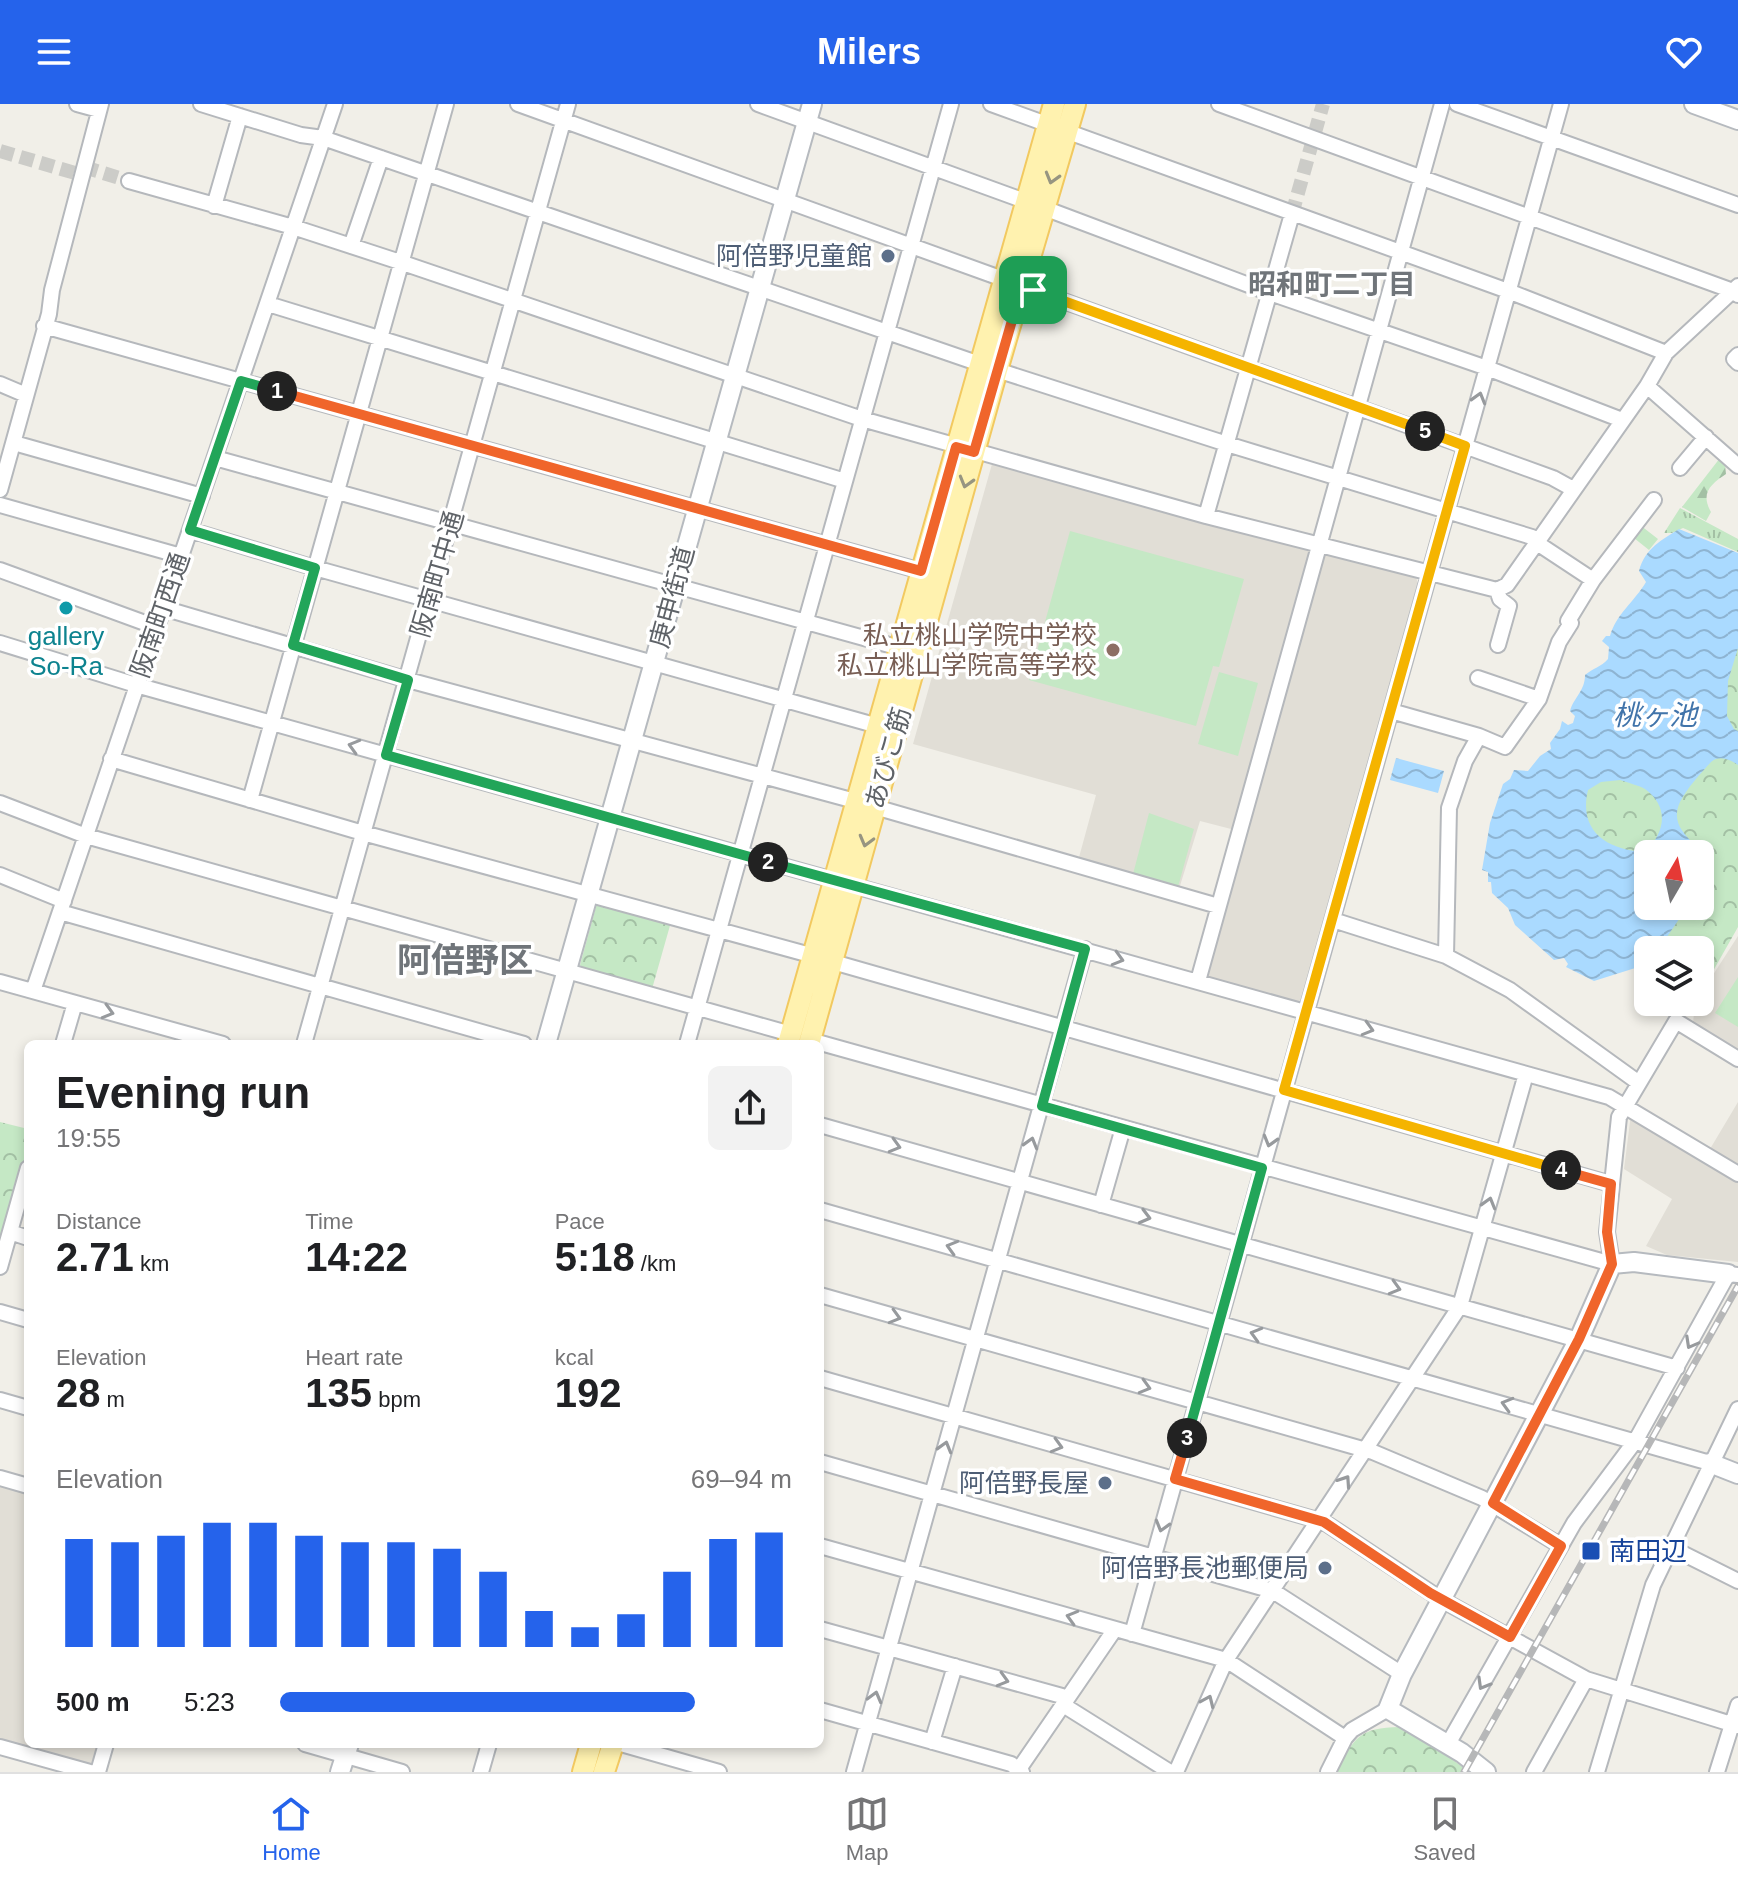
<!DOCTYPE html>
<html lang="en">
<head>
<meta charset="utf-8">
<style>
	body { margin:0; font-family:Helvetica,"Noto Sans JP",sans-serif; background:#f2f2f2; color:#202124; height:100vh; display:flex; flex-direction:column; font-size:30px; white-space:nowrap }
	* { box-sizing:border-box; margin:0 }
	p { font-size:26px; color:#757577 }
	.icon { flex:none; width:44px; height:44px; fill:none; stroke:currentColor; stroke-width:2; stroke-linecap:round; stroke-linejoin:round }
	.map { position:relative; flex:1; overflow:hidden }
	.details { position:absolute; left:24px; top:936px; width:800px; height:708px; display:flex; flex-direction:column; background:#fff; border-radius:12px; box-shadow:0 4px 12px #0003 }
	.details>* { flex:none }
	.needle { width:52px; rotate:9deg }
	.tools { position:absolute; left:1634px; top:736px; display:grid; gap:16px }
	.tools a { display:grid; place-items:center; width:80px; height:80px; border-radius:12px; background:#fff; box-shadow:0 4px 12px #0003; font-size:40px }
	.pin { position:absolute; display:grid; place-items:center; width:68px; height:68px; color:#fff; margin:-34px; border-radius:16px; box-shadow:0 4px 12px #0006 }
	.km { position:absolute; width:40px; height:40px; margin:-20px; border-radius:50%; background:#222; color:#fff; font-size:22px; line-height:40px; text-align:center }
	.round { display:grid; place-items:center; flex:none; width:84px; height:84px; border-radius:12px; background:#f2f2f2 }
	.headline { display:flex; align-items:center; justify-content:space-between; height:136px; padding:0 32px }
	h1 { font-size:44px; font-weight:600; line-height:60px }
	.stats { display:grid; grid-template-columns:repeat(3,1fr); gap:12px; height:136px; padding:8px 32px }
	.stats div { display:grid; align-content:center }
	.stats b { font-size:40px; font-weight:600 }
	.stats small { font-size:22px; font-weight:400 }
	.stats p { font-size:22px }
	.chart { height:224px; padding:16px 32px }
	.chart p { display:flex; justify-content:space-between }
	.chart svg { width:100%; height:144px; margin-top:8px; stroke:#2563eb; stroke-width:6 }
	ul { padding:0 32px; list-style:none; font-size:26px }
	li { display:grid; grid-template-columns:128px 96px 1fr; align-items:center; height:60px }
	li i { height:20px; border-radius:10px; background:#2563eb }
	header { display:flex; justify-content:space-between; align-items:center; height:104px; padding:0 32px; background:#2563eb; color:#fff; font-size:36px; font-weight:600 }
	.tabs { display:flex; justify-content:space-around; align-items:center; height:112px; border-top:2px solid #e0e0e0; background:#fff; font-size:22px; color:#757577 }
	.tabs a { display:grid; justify-items:center; gap:4px }
	.tabs .current { color:#2563eb }
	.map>svg:first-child { display:block }
	.education { fill:#e1ded6 }
	.grass { fill:url(#grass-tufts) }
	.forest { fill:url(#forest-firs) }
	.park { fill:url(#park-crowns); fill-rule:evenodd }
	.pitch { fill:#c5e8c5 }
	.water { fill:url(#water-waves); fill-rule:evenodd }
	.lines { fill:none; stroke-linecap:round; stroke-linejoin:round }
	.street-tunnel { stroke:#ccccc8; stroke-width:14; stroke-dasharray:14 7; stroke-linecap:butt }
	.street-casing { stroke:#b5b8bc; stroke-width:18 }
	.secondary-casing { stroke:#b6babf; stroke-width:22 }
	.primary-casing { stroke:#f2c960; stroke-width:24 }
	.street { stroke:#fff; stroke-width:14 }
	.secondary { stroke:#fff; stroke-width:18 }
	.primary { stroke:#fff2af; stroke-width:20 }
	.rail-casing { stroke:#b6b7b8; stroke-width:7 }
	.rail { stroke:#fff; stroke-width:4; stroke-dasharray:12; stroke-linecap:butt }
	.oneway { stroke:#979581 }
	.oneway2 { stroke:#979a9d }
	.split-1-casing { stroke:#fff; stroke-width:16 }
	.split-2-casing { stroke:#fff; stroke-width:16 }
	.split-3-casing { stroke:#fff; stroke-width:16 }
	.split-4-casing { stroke:#fff; stroke-width:16 }
	.split-5-casing { stroke:#fff; stroke-width:16 }
	.split-6-casing { stroke:#fff; stroke-width:16 }
	.split-1 { stroke:#f0652b; stroke-width:10 }
	.split-2 { stroke:#22a559; stroke-width:10 }
	.split-3 { stroke:#22a559; stroke-width:10 }
	.split-4 { stroke:#f0652b; stroke-width:10 }
	.split-5 { stroke:#f5b400; stroke-width:10 }
	.split-6 { stroke:#f5b400; stroke-width:10 }
	.service-dot { fill:#5c6f8a; stroke:#fff; stroke-width:3 }
	.culture-dot { fill:#0f9aa8; stroke:#fff; stroke-width:3 }
	.education-dot { fill:#8d6e63; stroke:#fff; stroke-width:3 }
	.transit-dot { fill:#1a4fb4; stroke:#fff; stroke-width:3 }
	.labels { text-anchor:middle; stroke-width:7; stroke-linejoin:round; paint-order:stroke }
	.service-label { font-size:26px; fill:#4e5e75; stroke:#fff; text-anchor:end }
	.street-label { font-size:26px; fill:#5f6368; stroke:#fff }
	.education-label { font-size:26px; fill:#785e54; stroke:#fff; text-anchor:end }
	.culture-label { font-size:26px; fill:#0d838f; stroke:#fff }
	.transit-label { font-size:26px; fill:#164399; stroke:#fff; text-anchor:start }
	.neighbourhood-label { font-size:28px; font-weight:bold; fill:#70757a; stroke:#fff }
	.water-label { font-size:28px; font-style:italic; fill:#4174aa; stroke:#fff }
	.district-label { font-size:34px; font-weight:bold; fill:#70757a; stroke:#fff }
</style>
</head>
<body>
<header><svg class="icon" aria-label="menu" viewBox="0 0 24 24"><path d="M4 6h16M4 12h16M4 18h16"/></svg>Milers<svg class="icon" aria-label="heart" viewBox="0 0 24 24"><path d="M12 20l-8-8c-3-5 5-10 8-4 3-6 11-1 8 4z"/></svg></header>
<div class="map">
<svg width="1738" height="1668" viewBox="0 0 1738 1668">
	<defs>
		<pattern id="grass-tufts" width="24" height="20" patternUnits="userSpaceOnUse" patternTransform="scale(2)"><rect width="24" height="20" fill="#c5e8c5"/><path d="M3 7l-1-3M5 7V3M7 7l1-3M15 17l-1-3M17 17v-4M19 17l1-3" fill="none" stroke="#a3c0a4"/></pattern>
		<pattern id="forest-firs" width="22" height="20" patternUnits="userSpaceOnUse" patternTransform="scale(2)"><rect width="22" height="20" fill="#c5e8c5"/><path d="M5 1l3.5 6h-7zM16 11l3.5 6h-7z" fill="#a3c0a4"/></pattern>
		<pattern id="park-crowns" width="20" height="18" patternUnits="userSpaceOnUse" patternTransform="scale(2)"><rect width="20" height="18" fill="#c5e8c5"/><path d="M2 6a3 3 0 1 1 6 0M12 15a3 3 0 1 1 6 0" fill="none" stroke="#a3c0a4"/></pattern>
		<pattern id="water-waves" width="16" height="10" patternUnits="userSpaceOnUse" patternTransform="scale(2)"><rect width="16" height="10" fill="#aadaff"/><path d="M0 5q4-4 8 0t8 0" fill="none" stroke="#8eb4d2"/></pattern>
	</defs>
	<rect width="100%" height="100%" fill="#f1efe8"/>
	<path class="education" d="M 992,360 L 1308,445 L 1312,451 L 1235,726 L 1200,717 L 1179,785 L 1078,757 L 1096,691 L 913,640 Z
		M 1324,448 L 1416,473 L 1418,480 L 1300,901 L 1205,875 Z
		M 1738,832 L 1738,946 L 1693,919 L 1695,900 L 1700,898 L 1700,891 Z
		M 1738,998 L 1738,1062 L 1710,1045 Z
		M 1631,1010 L 1738,1077 L 1738,1158 L 1667,1151 L 1646,1142 L 1672,1095 L 1624,1065 Z
		M 0,1382 L 28,1390 L 28,1640 L 99,1640 L 93,1663 L 0,1637 Z"/>
	<path class="grass" d="M 1680,404 L 1738,435 L 1738,448 L 1683,424 L 1672,429 L 1664,429 Z
		M 1640,421 L 1658,435 L 1649,446 L 1634,434 Z"/>
	<path class="forest" d="M 1720,354 L 1725,361 L 1726,370 C 1711,380 1700,389 1711,408 L 1706,417 L 1682,403 Z"/>
	<path class="park" d="M 1738,469 L 1738,823 L 1700,890 L 1700,846 L 1648,846 L 1648,868 C 1617,848 1580,728 1565,689 ZM 1648,750 L 1700,750 L 1700,802 L 1648,802 Z
		M 597,799 L 671,818 L 652,885 L 583,866 L 580,861 Z
		M 0,1018 L 28,1025 L 28,1050 L 0,1147 Z
		M 1400,1623 L 1416,1628 L 1469,1668 L 1337,1668 C 1354,1633 1359,1624 1400,1623 Z"/>
	<path class="pitch" d="M 1070,427 L 1244,475 L 1219,563 L 1213,562 L 1196,622 L 1029,576 Z
		M 1219,568 L 1258,579 L 1238,652 L 1198,640 Z
		M 1149,709 L 1194,725 L 1178,783 L 1133,770 Z
		M 1738,873 L 1738,923 L 1715,909 Z"/>
	<path class="water" d="M 1679,425 L 1738,449 L 1738,544 L 1728,577 L 1727,612 L 1734,625 L 1738,627 L 1738,661 C 1730,655 1719,651 1711,658 C 1701,669 1687,684 1680,698 C 1662,737 1729,743 1700,785 L 1700,750 L 1648,750 L 1648,802 L 1688,802 L 1658,846 L 1648,846 L 1648,860 L 1594,877 L 1566,863 L 1568,860 L 1564,854 L 1554,856 L 1515,821 L 1508,804 L 1492,789 L 1491,778 L 1488,778 L 1488,768 L 1482,766 L 1490,719 L 1503,680 L 1510,675 L 1514,666 L 1528,667 L 1540,652 L 1551,645 L 1550,639 L 1560,625 L 1562,617 L 1568,621 L 1573,619 L 1575,612 L 1570,607 C 1574,593 1585,587 1585,571 C 1593,564 1601,563 1608,555 L 1609,543 L 1602,537 L 1606,532 L 1610,532 C 1616,510 1635,497 1646,478 L 1639,467 C 1645,444 1662,436 1679,425 ZM 1620,676 C 1628,679 1638,681 1645,685 C 1670,703 1665,729 1645,748 C 1607,746 1578,727 1588,686 L 1601,678 Z
		M 1396,654 L 1444,667 L 1438,689 L 1390,676 Z"/>
	<g class="lines">
		<path class="street-tunnel" d="M 0,47 L 82,71
			M 84,63 L 129,77
			M 1292,110 L 1323,0"/>
		<defs>
			<path id="street" d="M 77,0 L 99,6
				M 201,0 L 301,31 L 323,34 L 980,260
				M 518,0 L 1003,175
				M 758,0 L 1025,97
				M 991,0 L 1508,187 L 1666,249
				M 1219,0 L 1733,187 L 1738,191
				M 1457,0 L 1738,101
				M 129,77 L 293,123 L 400,158 L 862,315 L 1206,412 L 1497,486 L 1507,481 L 1647,282 L 1666,249 L 1738,182
				M 214,102 L 240,12
				M 1044,104 L 1270,189 L 1487,264 L 1622,316
				M 351,142 L 381,54
				M 1022,182 L 1553,374 L 1573,385
				M 268,200 L 845,377
				M 44,222 L 921,467
				M 1738,251 L 1734,255 L 1738,259
				M 997,266 L 1227,340 L 1532,433 L 1537,439 L 1593,476
				M 0,280 L 26,291
				M 1647,282 L 1738,362
				M 14,339 L 202,392
				M 215,354 L 900,544
				M 1680,364 L 1706,333
				M 0,386 L 49,210 L 52,186 L 101,0
				M 0,401 L 181,452
				M 1206,412 L 1292,110
				M 190,426 L 315,464 L 878,622
				M 0,466 L 156,523
				M 1497,486 L 1500,495 L 1509,502 L 1498,541
				M 163,504 L 408,576 L 855,697
				M 0,539 L 136,581 L 1609,993 L 1738,1070
				M 1478,574 L 1539,595
				M 1391,607 L 1479,632 L 1505,643 L 1539,595 L 1559,538 L 1571,519 L 1568,517 L 1593,476 L 1654,396
				M 111,655 L 363,729 L 814,852
				M 250,696 L 446,0
				M 0,699 L 86,732 L 791,930
				M 875,703 L 1218,802
				M 0,771 L 64,797
				M 60,808 L 524,940
				M 1333,816 L 1446,852 L 1510,886 L 1639,979
				M 1446,852 L 1449,704 L 1465,657 L 1479,632
				M 833,858 L 1611,1080
				M 1198,877 L 1442,0
				M 0,878 L 223,940
				M 33,887 L 335,0
				M 810,936 L 1612,1160 L 1607,1128 L 1619,1013 L 1676,917 L 1738,955
				M 63,940 L 75,899
				M 304,940 L 568,0
				M 687,940 L 951,0
				M 820,1021 L 1677,1264
				M 1101,1101 L 1123,1024
				M 820,1106 L 1710,1359
				M 10,1128 L 28,1134
				M 0,1163 L 28,1064
				M 820,1191 L 1373,1348 L 1482,1394 L 1561,1442
				M 0,1208 L 28,1216
				M 820,1274 L 1324,1418 L 1442,1496 L 1586,1575
				M 0,1296 L 28,1304
				M 820,1358 L 1273,1487 L 1402,1570
				M 0,1374 L 28,1382
				M 820,1442 L 1226,1556 L 1345,1634
				M 1672,1444 L 1738,1477
				M 820,1525 L 1062,1592 L 1068,1604 L 1170,1668
				M 1132,1530 L 1561,0
				M 820,1606 L 1011,1660 L 1022,1668
				M 932,1638 L 955,1562
				M 305,1640 L 402,1668
				M 621,1640 L 719,1668
				M 1448,1640 L 1574,1419 L 1636,1336 L 1728,1170 L 1738,1171
				M 0,1643 L 90,1668
				M 98,1668 L 106,1640
				M 481,1668 L 489,1640
				M 854,1668 L 1085,845
				M 1017,1668 L 1115,1525
				M 1176,1668 L 1226,1556 L 1460,1202 L 1526,970
				M 1328,1668 L 1345,1634 L 1352,1626 L 1388,1605
				M 1534,1668 L 1586,1575 L 1738,1622
				M 1597,1668 L 1653,1481 L 1738,1305
				M 1717,1668 L 1738,1601"/>
			<path id="secondary" d="M 1694,0 L 1738,16
				M 546,940 L 812,0
				M 1710,1359 L 1738,1370
				M 340,1668 L 349,1640
				M 1486,1668 L 1462,1649 L 1388,1605 L 1402,1570 L 1579,1235 L 1612,1160 L 1634,1158 L 1728,1170"/>
			<path id="primary" d="M 788,940 L 1054,0
				M 809,940 L 997,266 L 1075,0
				M 583,1668 L 591,1640
				M 604,1668 L 613,1640"/>
		</defs>
		<use href="#street" class="street-casing"/>
		<use href="#secondary" class="secondary-casing"/>
		<use href="#primary" class="primary-casing"/>
		<use href="#street" class="street"/>
		<use href="#secondary" class="secondary"/>
		<use href="#primary" class="primary"/>
		<defs>
			<path id="rail" d="M 1464,1668 L 1738,1182"/>
		</defs>
		<use href="#rail" class="rail-casing"/>
		<use href="#rail" class="rail"/>
	</g>
	<defs><path id="oneway-chevron" d="M-2-3.5L2.5 0L-2 3.5" fill="none" stroke-width="1.6" stroke-linecap="round" stroke-linejoin="round" transform="scale(2)"/></defs>
	<g class="oneway">
		<use href="#oneway-chevron" transform="translate(1052 74) rotate(106)"/>
		<use href="#oneway-chevron" transform="translate(966 378) rotate(106)"/>
		<use href="#oneway-chevron" transform="translate(866 737) rotate(105)"/>
	</g>
	<g class="oneway2">
		<use href="#oneway-chevron" transform="translate(1479 294) rotate(-74)"/>
		<use href="#oneway-chevron" transform="translate(354 642) rotate(-164)"/>
		<use href="#oneway-chevron" transform="translate(1118 855) rotate(16)"/>
		<use href="#oneway-chevron" transform="translate(108 908) rotate(16)"/>
		<use href="#oneway-chevron" transform="translate(1368 925) rotate(16)"/>
		<use href="#oneway-chevron" transform="translate(1270 1037) rotate(106)"/>
		<use href="#oneway-chevron" transform="translate(1031 1039) rotate(-74)"/>
		<use href="#oneway-chevron" transform="translate(895 1042) rotate(16)"/>
		<use href="#oneway-chevron" transform="translate(1489 1099) rotate(-74)"/>
		<use href="#oneway-chevron" transform="translate(1145 1113) rotate(15)"/>
		<use href="#oneway-chevron" transform="translate(952 1143) rotate(-164)"/>
		<use href="#oneway-chevron" transform="translate(1395 1184) rotate(16)"/>
		<use href="#oneway-chevron" transform="translate(895 1213) rotate(16)"/>
		<use href="#oneway-chevron" transform="translate(1256 1230) rotate(-164)"/>
		<use href="#oneway-chevron" transform="translate(1691 1239) rotate(119)"/>
		<use href="#oneway-chevron" transform="translate(1145 1283) rotate(16)"/>
		<use href="#oneway-chevron" transform="translate(1507 1300) rotate(-164)"/>
		<use href="#oneway-chevron" transform="translate(1057 1342) rotate(16)"/>
		<use href="#oneway-chevron" transform="translate(945 1343) rotate(-74)"/>
		<use href="#oneway-chevron" transform="translate(1345 1377) rotate(-56)"/>
		<use href="#oneway-chevron" transform="translate(1162 1422) rotate(106)"/>
		<use href="#oneway-chevron" transform="translate(1072 1513) rotate(-164)"/>
		<use href="#oneway-chevron" transform="translate(1003 1576) rotate(16)"/>
		<use href="#oneway-chevron" transform="translate(1483 1580) rotate(120)"/>
		<use href="#oneway-chevron" transform="translate(875 1593) rotate(-75)"/>
		<use href="#oneway-chevron" transform="translate(1208 1597) rotate(-66)"/>
	</g>
	<g class="lines">
		<defs>
			<path id="split-1" d="M 277,287 L 921,467 L 956,343 L 974,348 L 1022,182 L 1033,186"/>
			<path id="split-2" d="M 277,287 L 241,277 L 190,426 L 315,464 L 293,541 L 408,576 L 386,651 L 768,758"/>
			<path id="split-3" d="M 768,758 L 1085,845 L 1042,1002 L 1262,1064 L 1187,1334"/>
			<path id="split-4" d="M 1187,1334 L 1175,1375 L 1324,1418 L 1430,1489 L 1510,1533 L 1561,1442 L 1493,1399 L 1579,1235 L 1612,1160 L 1607,1128 L 1611,1080 L 1561,1066"/>
			<path id="split-5" d="M 1425,327 L 1465,342 L 1284,986 L 1561,1066"/>
			<path id="split-6" d="M 1033,186 L 1425,327"/>
		</defs>
		<use href="#split-1" class="split-1-casing"/>
		<use href="#split-2" class="split-2-casing"/>
		<use href="#split-3" class="split-3-casing"/>
		<use href="#split-4" class="split-4-casing"/>
		<use href="#split-5" class="split-5-casing"/>
		<use href="#split-6" class="split-6-casing"/>
		<use href="#split-1" class="split-1"/>
		<use href="#split-2" class="split-2"/>
		<use href="#split-3" class="split-3"/>
		<use href="#split-4" class="split-4"/>
		<use href="#split-5" class="split-5"/>
		<use href="#split-6" class="split-6"/>
	</g>
	<g class="service-dot">
		<circle cx="888" cy="152" r="8"/>
		<circle cx="1105" cy="1379" r="8"/>
		<circle cx="1325" cy="1464" r="8"/>
	</g>
	<circle class="culture-dot" cx="66" cy="504" r="8"/>
	<circle class="education-dot" cx="1113" cy="546" r="8"/>
	<rect class="transit-dot" x="1581" y="1437" width="20" height="20" rx="4"/>
	<g class="labels">
		<g class="service-label">
			<text x="872" y="161">阿倍野児童館</text>
			<text x="1089" y="1388">阿倍野長屋</text>
			<text x="1309" y="1473">阿倍野長池郵便局</text>
		</g>
		<g class="street-label">
			<text transform="translate(437 470) rotate(-74)" y="9">阪南町中通</text>
			<text transform="translate(672 493) rotate(-75)" y="9">庚申街道</text>
			<text transform="translate(160 511) rotate(-71)" y="9">阪南町西通</text>
			<text transform="translate(888 654) rotate(-74)" y="9">あびこ筋</text>
		</g>
		<g class="education-label">
			<text x="1097" y="540">私立桃山学院中学校<tspan x="1097" dy="30">私立桃山学院高等学校</tspan></text>
		</g>
		<g class="culture-label">
			<text x="66" y="541">gallery<tspan x="66" dy="30">So-Ra</tspan></text>
		</g>
		<g class="transit-label">
			<text x="1609" y="1456">南田辺</text>
		</g>
		<g class="neighbourhood-label">
			<text x="1332" y="190">昭和町二丁目</text>
		</g>
		<g class="water-label">
			<text x="1655" y="621">桃ヶ池</text>
		</g>
		<g class="district-label">
			<text x="465" y="868">阿倍野区</text>
		</g>
	</g>
</svg>
<div class="tools">
<a><svg class="needle" viewBox="-14 -14 28 28"><path d="M0-13l5 13h-10z" fill="#e53935"/><path d="M0 13l5-13h-10z" fill="#757577"/></svg></a>
<a><svg class="icon" aria-label="layers" viewBox="0 0 24 24"><path d="M12 4l9 5-9 5-9-5zM3 14l9 5 9-5"/></svg></a>
</div>
<div class="pin" style="left:1033px;top:186px;background:#1e9e55"><svg class="icon" aria-label="arrive" viewBox="0 0 24 24"><path d="M6 21V4h12l-3 4 3 4H6"/></svg></div>
<b class="km" style="left:277px;top:287px">1</b>
<b class="km" style="left:768px;top:758px">2</b>
<b class="km" style="left:1187px;top:1334px">3</b>
<b class="km" style="left:1561px;top:1066px">4</b>
<b class="km" style="left:1425px;top:327px">5</b>
<section class="details">
<div class="headline"><div><h1>Evening run</h1><p>19:55</p></div><a class="round"><svg class="icon" aria-label="share" viewBox="0 0 24 24"><path d="M12 15V3M7 8l5-5 5 5M5 13v7h14v-7"/></svg></a></div>
<div class="stats">
<div><p>Distance</p><b>2.71<small> km</small></b></div>
<div><p>Time</p><b>14:22</b></div>
<div><p>Pace</p><b>5:18<small> /km</small></b></div>
</div>
<div class="stats">
<div><p>Elevation</p><b>28<small> m</small></b></div>
<div><p>Heart rate</p><b>135<small> bpm</small></b></div>
<div><p>kcal</p><b>192</b></div>
</div>
<div class="chart"><p><span>Elevation</span>69–94 m</p>
<svg viewBox="0 0 160 44" preserveAspectRatio="none"><path d="M5 44V11M15 44V12M25 44V10M35 44V6M45 44V6M55 44V10M65 44V12M75 44V12M85 44V14M95 44V21M105 44V33M115 44V38M125 44V34M135 44V21M145 44V11M155 44V9"/></svg>
</div>
<ul>
<li><b>500 m</b>5:23<i style="width:81%"></i></li>
</ul>
</section>
</div>
<nav class="tabs">
<a class="current"><svg class="icon" aria-label="home" viewBox="0 0 24 24"><path d="M3 11l9-7 9 7M6 9v11h12V9"/></svg>Home</a>
<a><svg class="icon" aria-label="map" viewBox="0 0 24 24"><path d="M3 6l6-2 6 2 6-2v14l-6 2-6-2-6 2zM9 4v14M15 6v14"/></svg>Map</a>
<a><svg class="icon" aria-label="saved" viewBox="0 0 24 24"><path d="M7 4h10v16l-5-4-5 4z"/></svg>Saved</a>
</nav>
</body>
</html>
